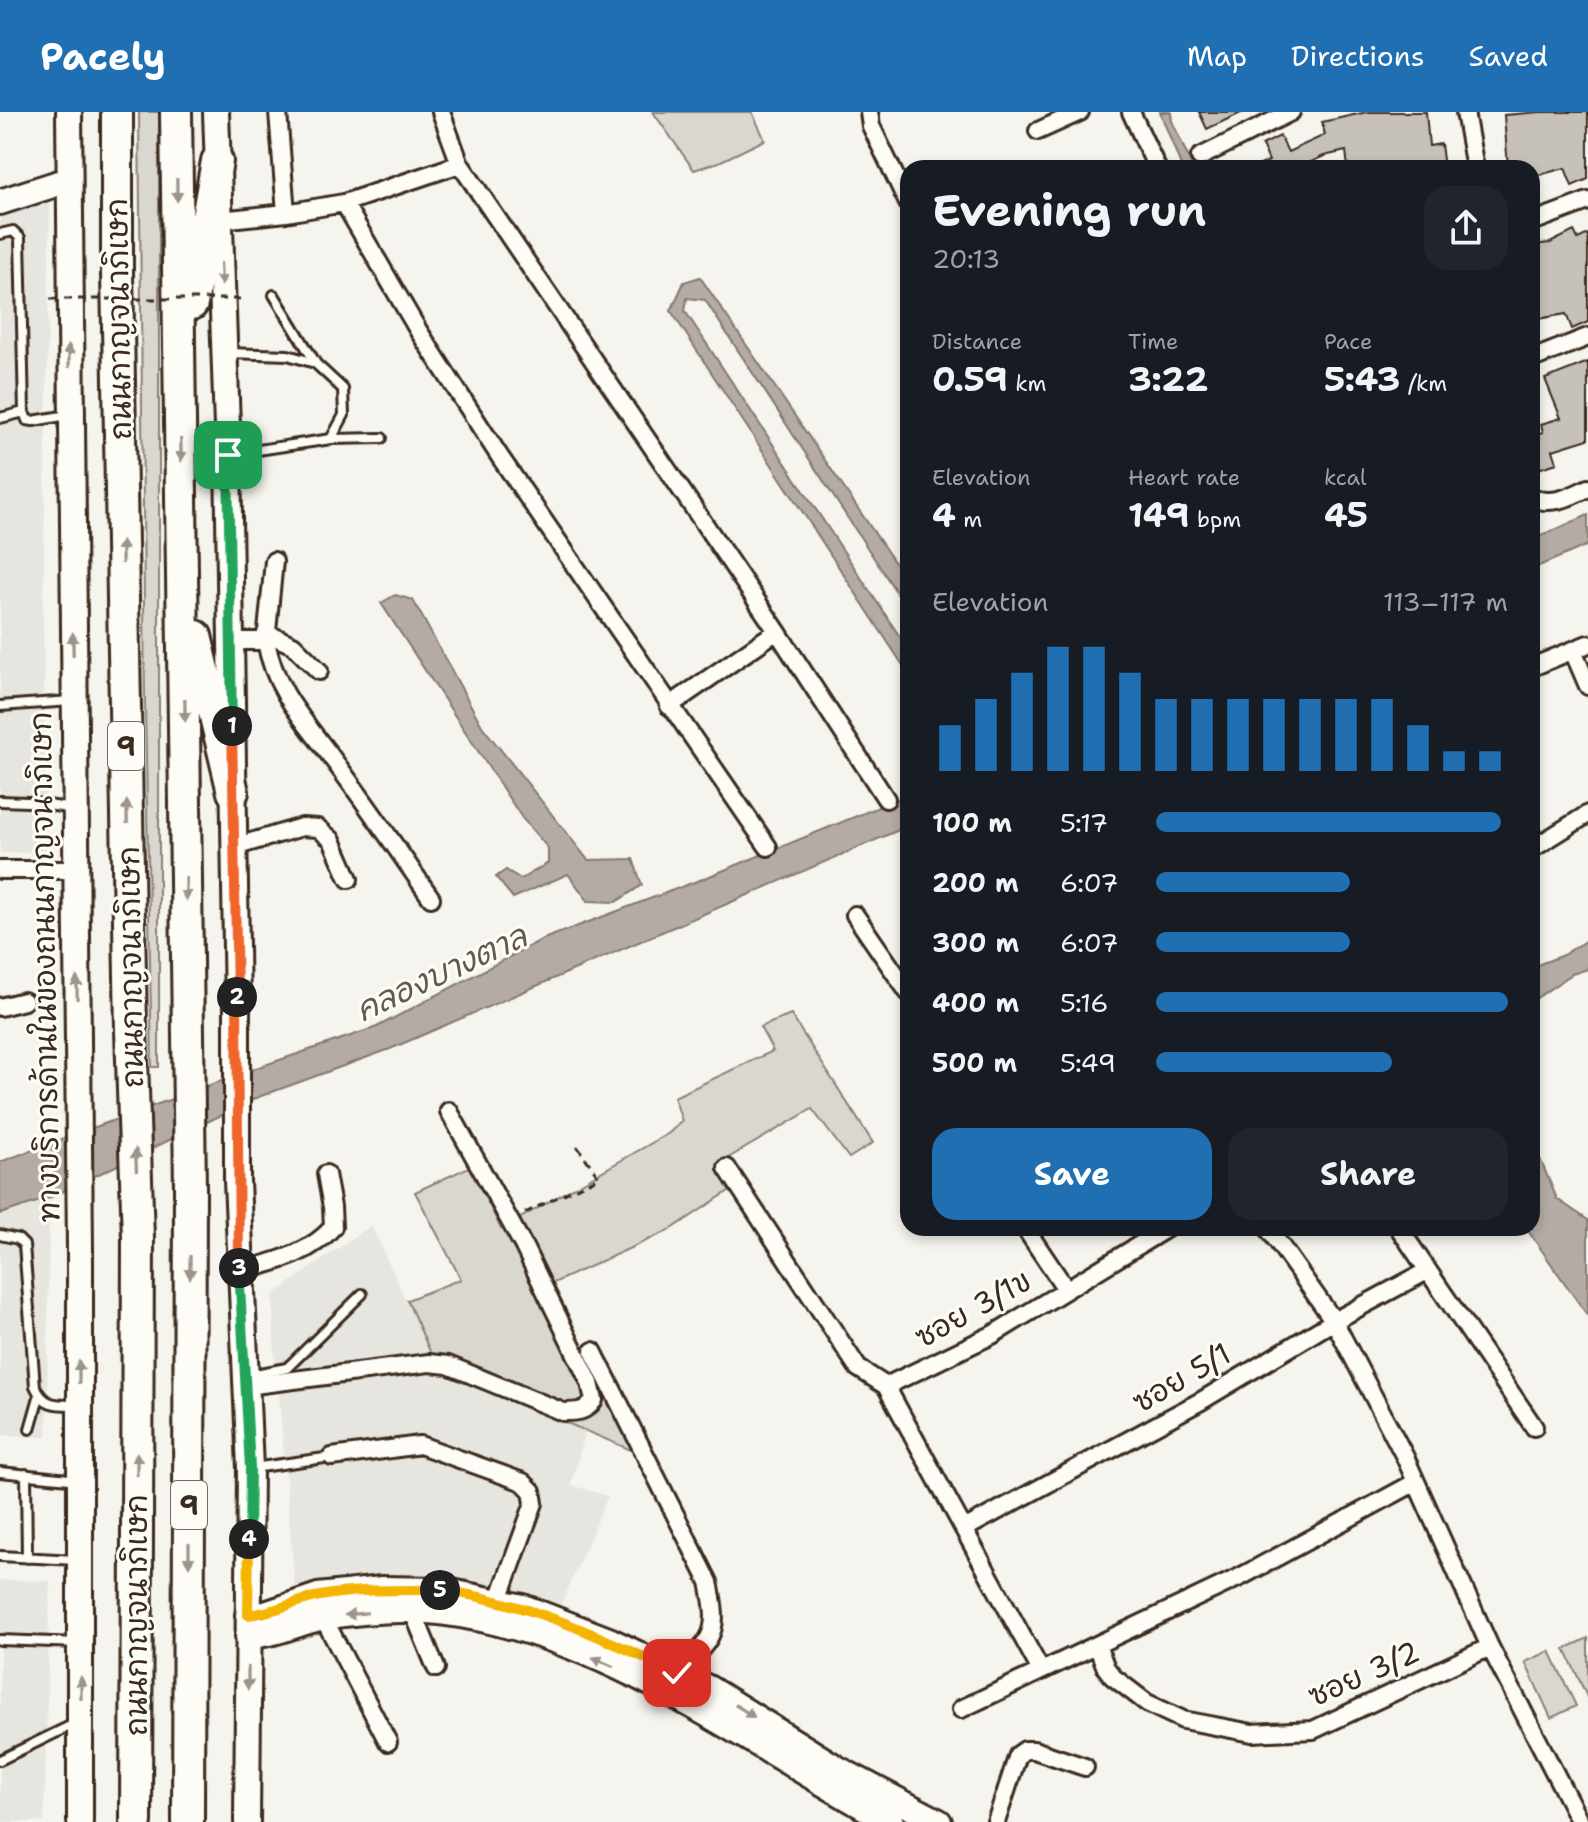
<!DOCTYPE html>
<html lang="en">
<head>
<meta charset="utf-8">
<style>
	body { margin:0; font-family:"Shantell Sans","Playpen Sans Thai",sans-serif; background:#20242c; color:#f1f3f6; height:100vh; display:flex; flex-direction:column; font-size:30px; white-space:nowrap }
	* { box-sizing:border-box; margin:0 }
	p { font-size:26px; color:#9ea1a6 }
	.icon { flex:none; width:44px; height:44px; fill:none; stroke:currentColor; stroke-width:2; stroke-linecap:round; stroke-linejoin:round }
	.map { position:relative; flex:1; overflow:hidden }
	.details { position:absolute; left:900px; top:48px; width:640px; height:1076px; display:flex; flex-direction:column; background:#171b24; border-radius:24px; box-shadow:0 4px 12px #0003 }
	.details>* { flex:none }
	.pin { position:absolute; display:grid; place-items:center; width:68px; height:68px; color:#fff; margin:-34px; border-radius:16px; box-shadow:0 4px 12px #0006 }
	.km { position:absolute; width:40px; height:40px; margin:-20px; border-radius:50%; background:#222; color:#fff; font-size:22px; line-height:40px; text-align:center }
	.round { display:grid; place-items:center; flex:none; width:84px; height:84px; border-radius:24px; background:#20242c }
	.overview { display:flex; align-items:center; justify-content:space-between; height:136px; padding:0 32px }
	h1 { font-size:44px; font-weight:700; line-height:60px }
	.stats { display:grid; grid-template-columns:repeat(3,1fr); gap:12px; height:136px; padding:8px 32px }
	.stats div { display:grid; align-content:center }
	.stats b { font-size:34px; font-weight:700 }
	.stats small { font-size:22px; font-weight:400 }
	.stats p { font-size:22px }
	.chart { height:224px; padding:16px 32px }
	.chart p { display:flex; justify-content:space-between }
	.chart svg { width:100%; height:144px; margin-top:8px; stroke:#1f6fb2; stroke-width:6 }
	.action { display:flex; gap:16px; margin-top:auto; padding:16px 32px }
	.action a { flex:1; height:92px; border-radius:24px; background:#1f6fb2; color:#fff; font-size:32px; font-weight:700; line-height:92px; text-align:center }
	.action a+a { background:#20242c; color:#f1f3f6 }
	ul { padding:0 32px; list-style:none; font-size:26px }
	li { display:grid; grid-template-columns:128px 96px 1fr; align-items:center; height:60px }
	li i { height:20px; border-radius:10px; background:#1f6fb2 }
	header { display:flex; align-items:center; gap:48px; box-sizing:border-box; height:112px; padding:0 40px; background:#1f6fb2; color:#fff }
	header strong { font-size:38px }
	nav { display:flex; gap:44px; margin-inline-start:auto; font-size:28px }
	.map>svg:first-child { display:block }
	.built { fill:#e7e5df }
	.green { fill:#dad6d0; stroke:#8a8077; stroke-width:2 }
	.water { fill:#b4aca4; stroke:#84786e; stroke-width:2 }
	.building { fill:#c7c1bb; stroke:#3b2a1e; stroke-width:2 }
	.lines { fill:none; stroke-linecap:round; stroke-linejoin:round }
	.lane-casing { stroke:#3b2a1e; stroke-width:14 }
	.street-casing { stroke:#3b2a1e; stroke-width:22 }
	.secondary-casing { stroke:#3b2a1e; stroke-width:30 }
	.highway-casing { stroke:#3b2a1e; stroke-width:36 }
	.path { stroke:#3b2a1e; stroke-width:3; stroke-dasharray:8 6; stroke-linecap:butt }
	.lane { stroke:#fdfcf7; stroke-width:8 }
	.street { stroke:#fdfcf7; stroke-width:16 }
	.secondary { stroke:#fdfcf7; stroke-width:24 }
	.highway { stroke:#fdfcf7; stroke-width:30 }
	.path-bridge { stroke:#3b2a1e; stroke-width:3; stroke-dasharray:8 6; stroke-linecap:butt }
	.oneway { fill:#9c938a }
	.split-1-casing { stroke:#fff; stroke-width:16 }
	.split-2-casing { stroke:#fff; stroke-width:16 }
	.split-3-casing { stroke:#fff; stroke-width:16 }
	.split-4-casing { stroke:#fff; stroke-width:16 }
	.split-5-casing { stroke:#fff; stroke-width:16 }
	.split-6-casing { stroke:#fff; stroke-width:16 }
	.split-1 { stroke:#22a559; stroke-width:10 }
	.split-2 { stroke:#f0652b; stroke-width:10 }
	.split-3 { stroke:#f0652b; stroke-width:10 }
	.split-4 { stroke:#22a559; stroke-width:10 }
	.split-5 { stroke:#f5b400; stroke-width:10 }
	.split-6 { stroke:#f5b400; stroke-width:10 }
	.labels { text-anchor:middle; stroke-width:6; stroke-linejoin:round; paint-order:stroke }
	.shield { fill:#fdfcf7; stroke:#75695f; stroke-width:2 }
	.shield-label { font-size:28px; font-weight:bold; fill:#3b2a1e }
	.street-label { font-size:30px; fill:#3b2a1e; stroke:#fdfcf7 }
	.water-label { font-size:32px; font-style:italic; fill:#65584d; stroke:#fdfcf7 }
</style>
</head>
<body>
<header>
<strong>Pacely</strong>
<nav><a>Map</a><a>Directions</a><a>Saved</a></nav>
</header>
<div class="map">
<svg width="1588" height="1710" viewBox="0 0 1588 1710">
	<rect width="100%" height="100%" fill="#f5f4ee"/>
	<filter id="ink" filterUnits="userSpaceOnUse"><feTurbulence type="fractalNoise" baseFrequency=".0125" numOctaves="2"/><feDisplacementMap in="SourceGraphic" scale="16" xChannelSelector="R" yChannelSelector="G"/><feConvolveMatrix kernelMatrix="1 2 1 2 8 2 1 2 1" color-interpolation-filters="sRGB"/></filter>
	<g filter="url(#ink)">
		<path class="built" d="M 50,91 L 43,502 L 47,740 L 0,741 L 0,105 Z
			M 49,1086 L 47,1325 L 0,1323 L 0,1102 Z
			M 371,1113 L 433,1246 L 275,1264 L 273,1183 Z
			M 438,1257 L 586,1318 L 571,1373 L 608,1384 L 560,1495 L 543,1486 L 447,1465 L 385,1464 L 295,1475 L 278,1274 Z
			M 0,1468 L 50,1469 L 44,1710 L 0,1710 Z"/>
		<path class="green" d="M 139,0 L 159,0 L 159,955 L 152,955 L 145,591 Z
			M 653,0 L 752,0 L 765,28 L 719,50 L 694,58 Z
			M 791,903 L 873,1031 L 849,1046 L 812,997 L 718,1052 L 732,1077 L 670,1118 L 549,1173 L 581,1241 L 636,1340 L 438,1257 L 407,1188 L 461,1167 L 415,1080 L 471,1054 L 501,1117 L 669,1021 L 682,1009 L 674,985 L 773,939 L 760,915 Z
			M 1588,1526 L 1588,1587 L 1565,1537 Z
			M 1550,1539 L 1576,1594 L 1551,1606 L 1525,1550 Z"/>
		<path class="water" d="M 1160,0 L 1171,0 L 1172,9 L 1193,56 L 1182,56 Z
			M 700,165 L 908,470 L 908,498 L 705,188 L 687,186 L 685,199 L 908,537 L 908,561 L 671,199 L 684,170 Z
			M 1588,403 L 1588,433 L 1532,457 L 1532,428 Z
			M 395,483 L 413,488 L 482,614 L 588,748 L 633,747 L 642,773 L 616,790 L 588,789 L 568,762 L 513,786 L 496,765 L 506,758 L 521,767 L 548,751 L 548,736 L 522,706 L 381,491 Z
			M 908,683 L 908,714 L 390,937 L 261,984 L 49,1086 L 0,1102 L 0,1050 L 259,955 L 377,915 L 541,828 L 705,766 Z
			M 1588,827 L 1588,857 L 1572,862 L 1532,889 L 1532,855 L 1563,843 Z
			M 1532,1028 L 1557,1087 L 1588,1108 L 1588,1204 L 1526,1116 L 1532,1116 Z"/>
		<path class="building" d="M 1199,0 L 1243,0 L 1207,17 Z
			M 1367,0 L 1426,0 L 1429,34 L 1441,32 L 1444,56 L 1348,56 L 1346,39 L 1324,44 L 1298,56 L 1254,56 L 1269,49 L 1262,33 L 1280,24 L 1288,40 L 1325,23 L 1322,10 Z
			M 1541,0 L 1588,0 L 1588,67 L 1572,74 L 1565,56 L 1532,65 L 1532,56 L 1508,56 L 1504,3 Z
			M 1574,119 L 1578,127 L 1588,122 L 1588,210 L 1572,217 L 1566,202 L 1532,208 L 1532,133 L 1550,131 Z
			M 1588,250 L 1588,327 L 1553,338 L 1557,351 L 1538,357 L 1535,348 L 1532,349 L 1532,324 L 1543,320 L 1541,312 L 1561,306 L 1545,267 Z"/>
		<g class="lines">
			<defs>
				<path id="lane" d="M 0,122 L 13,119 L 20,126 L 24,300 L 27,308 L 33,309 L 68,303
					M 274,183 L 315,250
					M 229,241 L 288,243 L 315,251 L 343,277 L 344,303 L 331,327 L 232,342
					M 0,306 L 24,300
					M 331,327 L 382,326
					M 0,594 L 71,589
					M 0,689 L 28,690 L 74,697
					M 0,1123 L 18,1127 L 24,1133 L 35,1274 C 44,1295 57,1293 78,1293
					M 250,1263 L 287,1256 L 362,1182
					M 30,1317 L 39,1285
					M 253,1356 L 332,1345
					M 0,1360 L 79,1368
					M 26,1362 L 27,1446
					M 0,1444 L 76,1448
					M 0,1528 L 79,1531
					M 0,1648 L 76,1611"/>
				<path id="street" d="M 441,0 L 460,52 L 777,519 L 886,687
					M 869,0 L 871,14 L 908,91
					M 1131,0 L 1157,56
					M 1465,0 L 1475,56
					M 1038,19 L 1080,0
					M 1200,45 L 1291,0
					M 344,91 L 418,218 L 500,345 L 768,735
					M 286,101 L 344,91 L 460,52
					M 220,108 L 286,101 L 278,0
					M 1532,110 L 1588,89
					M 1532,247 L 1588,225
					M 1532,386 C 1552,394 1570,385 1588,376
					M 266,521 L 293,533 L 319,559
					M 230,529 L 266,529 C 275,580 305,609 335,650 C 368,694 399,740 431,786
					M 266,529 L 274,449
					M 1573,539 L 1588,574
					M 1532,555 L 1588,532
					M 669,594 L 777,519
					M 234,735 L 302,715 L 318,716 L 332,728 L 349,767
					M 1532,737 L 1588,702
					M 0,758 L 75,758
					M 855,803 L 908,880
					M 0,895 L 24,889
					M 727,1056 L 858,1256 L 886,1274 L 1041,1559
					M 1025,1116 L 1066,1177
					M 1268,1116 L 1334,1209 L 1405,1345 L 1490,1535 L 1580,1710
					M 1399,1116 L 1534,1315
					M 239,1160 C 273,1150 309,1143 333,1115 L 332,1095 L 326,1062
					M 593,1239 L 709,1470 C 720,1522 714,1525 677,1561
					M 246,1274 L 429,1251 L 448,1253 L 563,1300 C 577,1300 586,1300 594,1288 L 590,1271 L 523,1133 L 449,999
					M 886,1274 L 992,1223 L 1167,1116
					M 332,1345 L 420,1333 L 523,1370 L 532,1379 L 534,1391 L 498,1490
					M 964,1417 L 1201,1289 L 1334,1209 L 1427,1159
					M 413,1500 L 436,1556
					M 323,1505 L 388,1630
					M 1097,1533 L 1106,1556 L 1113,1565 L 1147,1591 L 1183,1608 L 1252,1621 L 1313,1618 L 1490,1535
					M 961,1597 L 1242,1464 L 1416,1370
					M 996,1710 L 1018,1643 L 1025,1638 L 1034,1638 L 1085,1655"/>
				<path id="secondary" d="M 69,0 L 80,1136 L 80,1710
					M 216,0 L 228,343 L 237,897 L 237,1069 L 250,1356 L 247,1710
					M 0,90 L 68,68
					M 248,1503 L 265,1502 L 318,1484 L 382,1477 L 442,1478 L 523,1495 L 611,1529 L 708,1576 L 838,1657 L 939,1710
					M 248,1524 C 276,1523 298,1510 325,1505 C 361,1499 403,1496 440,1500 C 606,1520 748,1633 891,1710"/>
				<path id="highway" d="M 117,0 L 117,161 L 131,918 L 138,1126 L 136,1710
					M 176,0 L 190,1077 L 188,1710
					M 192,192 L 217,49
					M 196,524 L 233,680"/>
			</defs>
			<use href="#lane" class="lane-casing"/>
			<use href="#street" class="street-casing"/>
			<use href="#secondary" class="secondary-casing"/>
			<use href="#highway" class="highway-casing"/>
			<path class="path" d="M 525,1101 L 599,1065 L 574,1030"/>
			<use href="#lane" class="lane"/>
			<use href="#street" class="street"/>
			<use href="#secondary" class="secondary"/>
			<use href="#highway" class="highway"/>
			<path class="path-bridge" d="M 50,187 L 245,187"/>
		</g>
		<defs><path id="oneway-solid" d="M-6-.8H1V-3.2L6.5 0L1 3.2V.8H-6Z" transform="scale(2)"/></defs>
		<g class="oneway">
			<use href="#oneway-solid" transform="translate(177 78) rotate(89)"/>
			<use href="#oneway-solid" transform="translate(221 162) rotate(88)"/>
			<use href="#oneway-solid" transform="translate(69 244) rotate(-91)"/>
			<use href="#oneway-solid" transform="translate(181 338) rotate(89)"/>
			<use href="#oneway-solid" transform="translate(122 440) rotate(-91)"/>
			<use href="#oneway-solid" transform="translate(73 532) rotate(-91)"/>
			<use href="#oneway-solid" transform="translate(185 598) rotate(89)"/>
			<use href="#oneway-solid" transform="translate(127 700) rotate(-91)"/>
			<use href="#oneway-solid" transform="translate(186 777) rotate(90)"/>
			<use href="#oneway-solid" transform="translate(77 876) rotate(-91)"/>
			<use href="#oneway-solid" transform="translate(136 1048) rotate(-92)"/>
			<use href="#oneway-solid" transform="translate(190 1155) rotate(90)"/>
			<use href="#oneway-solid" transform="translate(79 1260) rotate(-90)"/>
			<use href="#oneway-solid" transform="translate(137 1352) rotate(-90)"/>
			<use href="#oneway-solid" transform="translate(189 1443) rotate(90)"/>
			<use href="#oneway-solid" transform="translate(356 1502) rotate(174)"/>
			<use href="#oneway-solid" transform="translate(603 1550) rotate(-156)"/>
			<use href="#oneway-solid" transform="translate(248 1566) rotate(90)"/>
			<use href="#oneway-solid" transform="translate(81 1576) rotate(-90)"/>
			<use href="#oneway-solid" transform="translate(745 1599) rotate(32)"/>
		</g>
	</g>
	<g class="lines" filter="url(#ink)">
		<defs>
			<path id="split-1" d="M 228,343 L 232,614"/>
			<path id="split-2" d="M 232,614 L 237,885"/>
			<path id="split-3" d="M 237,885 L 239,1156"/>
			<path id="split-4" d="M 239,1156 L 250,1356 L 249,1427"/>
			<path id="split-5" d="M 249,1427 L 248,1503 C 273,1501 295,1489 320,1484 C 360,1477 400,1478 440,1478"/>
			<path id="split-6" d="M 440,1478 C 524,1489 601,1524 677,1561"/>
		</defs>
		<use href="#split-1" class="split-1-casing"/>
		<use href="#split-2" class="split-2-casing"/>
		<use href="#split-3" class="split-3-casing"/>
		<use href="#split-4" class="split-4-casing"/>
		<use href="#split-5" class="split-5-casing"/>
		<use href="#split-6" class="split-6-casing"/>
		<use href="#split-1" class="split-1"/>
		<use href="#split-2" class="split-2"/>
		<use href="#split-3" class="split-3"/>
		<use href="#split-4" class="split-4"/>
		<use href="#split-5" class="split-5"/>
		<use href="#split-6" class="split-6"/>
	</g>
	<g class="labels">
		<g class="shield">
			<rect x="108" y="610" width="36" height="48" rx="6"/>
			<rect x="171" y="1369" width="36" height="48" rx="6"/>
		</g>
		<g class="shield-label">
			<text x="126" y="644">9</text>
			<text x="189" y="1403">9</text>
		</g>
		<g class="street-label">
			<text transform="translate(119 207) rotate(-91)" y="10">ถนนกาญจนาภิเษก</text>
			<text transform="translate(45 855) rotate(-91)" y="10">ทางบริการด้านในของถนนกาญจนาภิเษก</text>
			<text transform="translate(131 855) rotate(-91)" y="10">ถนนกาญจนาภิเษก</text>
			<text transform="translate(973 1197) rotate(-29)" y="10">ซอย 3/1ข</text>
			<text transform="translate(1182 1266) rotate(-30)" y="10">ซอย 5/1</text>
			<text transform="translate(137 1503) rotate(-90)" y="10">ถนนกาญจนาภิเษก</text>
			<text transform="translate(1364 1562) rotate(-24)" y="10">ซอย 3/2</text>
		</g>
		<g class="water-label">
			<text transform="translate(441 861) rotate(-25)" y="11">คลองบางตาล</text>
		</g>
	</g>
</svg>
<div class="pin" style="left:228px;top:343px;background:#1e9e55"><svg class="icon" aria-label="arrive" viewBox="0 0 24 24"><path d="M6 21V4h12l-3 4 3 4H6"/></svg></div>
<div class="pin" style="left:677px;top:1561px;background:#d93025"><svg class="icon" aria-label="check" viewBox="0 0 24 24"><path d="M5 12l5 5 9-10"/></svg></div>
<b class="km" style="left:232px;top:614px">1</b>
<b class="km" style="left:237px;top:885px">2</b>
<b class="km" style="left:239px;top:1156px">3</b>
<b class="km" style="left:249px;top:1427px">4</b>
<b class="km" style="left:440px;top:1478px">5</b>
<section class="details">
<div class="overview"><div><h1>Evening run</h1><p>20:13</p></div><a class="round"><svg class="icon" aria-label="share" viewBox="0 0 24 24"><path d="M12 15V3M7 8l5-5 5 5M5 13v7h14v-7"/></svg></a></div>
<div class="stats">
<div><p>Distance</p><b>0.59<small> km</small></b></div>
<div><p>Time</p><b>3:22</b></div>
<div><p>Pace</p><b>5:43<small> /km</small></b></div>
</div>
<div class="stats">
<div><p>Elevation</p><b>4<small> m</small></b></div>
<div><p>Heart rate</p><b>149<small> bpm</small></b></div>
<div><p>kcal</p><b>45</b></div>
</div>
<div class="chart"><p><span>Elevation</span>113–117 m</p>
<svg viewBox="0 0 160 44" preserveAspectRatio="none"><path d="M5 44V30M15 44V22M25 44V14M35 44V6M45 44V6M55 44V14M65 44V22M75 44V22M85 44V22M95 44V22M105 44V22M115 44V22M125 44V22M135 44V30M145 44V38M155 44V38"/></svg>
</div>
<ul>
<li><b>100 m</b>5:17<i style="width:98%"></i></li>
<li><b>200 m</b>6:07<i style="width:55%"></i></li>
<li><b>300 m</b>6:07<i style="width:55%"></i></li>
<li><b>400 m</b>5:16<i style="width:100%"></i></li>
<li><b>500 m</b>5:49<i style="width:67%"></i></li>
</ul>
<div class="action"><a>Save</a><a>Share</a></div>
</section>
</div>
</body>
</html>
